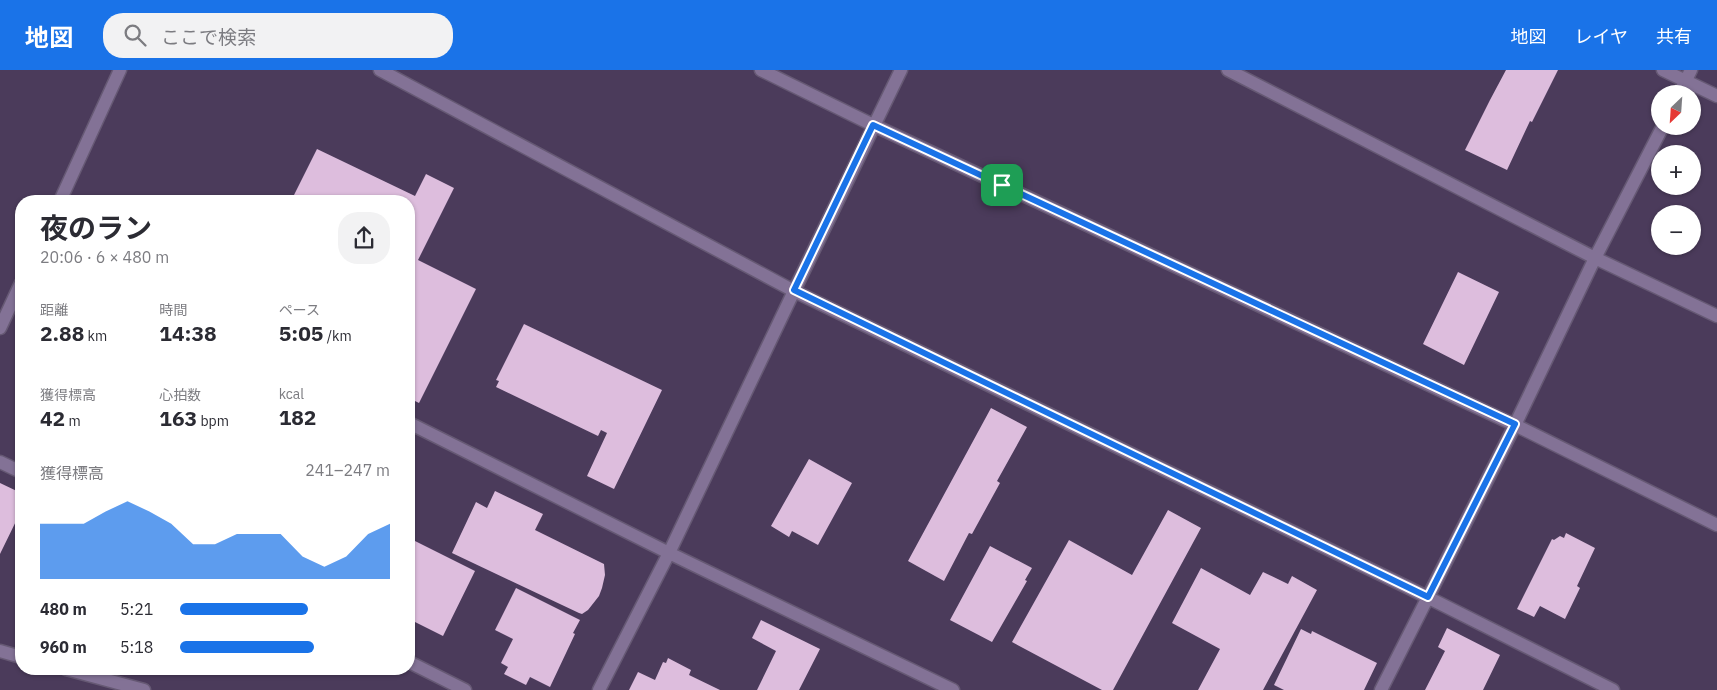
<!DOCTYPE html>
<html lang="ja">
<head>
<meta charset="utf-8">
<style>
	body { margin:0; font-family:"IBM Plex Sans","Noto Sans JP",sans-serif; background:#f2f2f3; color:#2b2b33; height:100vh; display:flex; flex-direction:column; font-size:19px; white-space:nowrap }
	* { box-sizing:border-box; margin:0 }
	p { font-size:16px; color:#7c7c81 }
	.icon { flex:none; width:28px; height:28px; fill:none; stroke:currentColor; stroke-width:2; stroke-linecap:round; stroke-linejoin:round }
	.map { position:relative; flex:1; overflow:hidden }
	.details { position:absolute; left:15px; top:125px; width:400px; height:480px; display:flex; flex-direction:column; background:#fff; border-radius:20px; box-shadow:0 1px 4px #0004 }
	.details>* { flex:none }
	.needle { width:32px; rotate:205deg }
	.fabs { position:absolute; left:1651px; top:15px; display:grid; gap:10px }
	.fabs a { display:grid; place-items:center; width:50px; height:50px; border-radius:50%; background:#fff; box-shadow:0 1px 4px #0004; font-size:25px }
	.pin { position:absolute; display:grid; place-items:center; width:42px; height:42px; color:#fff; margin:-21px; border-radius:10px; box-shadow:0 2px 8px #0006 }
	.round { display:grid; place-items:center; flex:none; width:52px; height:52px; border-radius:20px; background:#f2f2f3 }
	.summary { display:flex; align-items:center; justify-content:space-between; height:85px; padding:0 25px }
	h1 { font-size:28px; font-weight:700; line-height:38px }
	.metrics { display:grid; grid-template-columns:repeat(3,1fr); gap:8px; height:85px; padding:5px 25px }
	.metrics div { display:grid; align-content:center }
	.metrics b { font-size:21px; font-weight:700 }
	.metrics small { font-size:14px; font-weight:400 }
	.metrics p { font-size:14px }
	.chart { height:140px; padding:10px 25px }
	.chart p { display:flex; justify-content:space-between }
	.chart svg { width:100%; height:90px; margin-top:5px; fill:#1a73e8; opacity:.7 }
	ul { padding:0 25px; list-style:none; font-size:16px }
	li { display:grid; grid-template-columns:80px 60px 1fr; align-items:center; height:38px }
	li i { height:12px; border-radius:6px; background:#1a73e8 }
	header { display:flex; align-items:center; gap:30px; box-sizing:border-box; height:70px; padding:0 25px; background:#1a73e8; color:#fff }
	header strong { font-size:24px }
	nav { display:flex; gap:28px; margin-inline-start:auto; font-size:18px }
	.search { width:350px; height:45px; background:#f2f2f3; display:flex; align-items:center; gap:12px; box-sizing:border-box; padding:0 18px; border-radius:20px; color:#7c7c81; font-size:19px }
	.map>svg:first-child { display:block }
	.building { fill:#ddbddd }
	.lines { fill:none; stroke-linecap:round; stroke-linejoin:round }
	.minor-casing { stroke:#665974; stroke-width:15 }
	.minor { stroke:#837296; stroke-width:12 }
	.route-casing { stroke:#fff; stroke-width:10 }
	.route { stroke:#1a73e8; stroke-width:6 }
</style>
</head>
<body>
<header>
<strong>地図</strong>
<div class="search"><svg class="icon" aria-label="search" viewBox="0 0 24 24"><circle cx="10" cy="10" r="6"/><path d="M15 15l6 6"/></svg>ここで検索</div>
<nav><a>地図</a><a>レイヤ</a><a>共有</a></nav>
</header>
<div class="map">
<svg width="1717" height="620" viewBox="0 0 1717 620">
	<rect width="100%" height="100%" fill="#4b3b5b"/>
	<path class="building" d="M 1506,0 L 1558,0 L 1532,52 L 1530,51 L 1507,100 L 1465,80 L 1490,30 Z
		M 317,79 L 415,126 L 426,104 L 454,118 L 418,190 L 476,219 L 419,333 L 409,328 L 409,131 L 291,131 Z
		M 1458,202 L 1499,222 L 1464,295 L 1423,274 Z
		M 524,254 L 662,320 L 614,419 L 587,406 L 607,363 L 601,360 L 598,366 L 496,317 L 499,311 L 496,310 Z
		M 991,338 L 1027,357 L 997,411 L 1000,413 L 972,464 L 969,463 L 944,511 L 908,491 Z
		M 809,389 L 852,413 L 818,475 L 792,461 L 789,467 L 771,456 Z
		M 0,413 L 21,423 L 21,441 L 0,484 Z
		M 495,421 L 543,444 L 535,460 L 604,494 L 605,505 L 602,518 L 599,526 L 588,540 L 582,544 L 579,543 L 452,483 L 476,432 L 487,438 Z
		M 1168,440 L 1201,458 L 1113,620 L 1102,620 L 1012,572 L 1069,470 L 1132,505 Z
		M 1566,463 L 1595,478 L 1577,516 L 1580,518 L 1565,549 L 1540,536 L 1534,547 L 1517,539 L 1552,469 L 1554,470 L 1560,466 L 1564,468 Z
		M 409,468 L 475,501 L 443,566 L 409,549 Z
		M 990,476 L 1032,498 L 1025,510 L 1027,511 L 992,572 L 950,550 Z
		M 1201,498 L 1250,525 L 1263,502 L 1288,514 L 1292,506 L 1317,520 L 1263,620 L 1198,620 L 1220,579 L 1172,553 Z
		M 516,518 L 580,550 L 573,563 L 575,564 L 550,617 L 530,607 L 526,615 L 504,604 L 508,597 L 501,593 L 513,569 L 495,560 Z
		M 761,550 L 820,579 L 799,620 L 757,620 L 776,581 L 752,568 Z
		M 1447,558 L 1500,585 L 1483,620 L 1425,620 L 1445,581 L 1438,577 Z
		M 1301,559 L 1311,564 L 1312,561 L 1377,593 L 1364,620 L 1284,620 L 1274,615 Z
		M 668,588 L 691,600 L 689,605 L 720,620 L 629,620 L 638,602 L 655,610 L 663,592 L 666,593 Z"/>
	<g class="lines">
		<defs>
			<path id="minor" d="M 380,0 L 794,221 L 1407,517 L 1613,620
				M 761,0 L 873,55 L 1515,355 L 1717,455
				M 1228,0 L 1595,188 L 1717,246
				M 1663,0 L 1717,26
				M 1679,24 L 1691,0
				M 60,131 L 120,0
				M 0,258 L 21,213
				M 409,353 L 669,483 L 953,620
				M 0,392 L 21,402
				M 0,581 L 21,587
				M 409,592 L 465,620
				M 66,599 L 144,620
				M 599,620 L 669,483 L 794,221 L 901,0
				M 1381,620 L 1515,355 L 1595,188 L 1663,56"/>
		</defs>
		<use href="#minor" class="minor-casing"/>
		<use href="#minor" class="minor"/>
	</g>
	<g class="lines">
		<defs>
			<path id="route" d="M 873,55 L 1515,354 L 1428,527 L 794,220 Z"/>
		</defs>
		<use href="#route" class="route-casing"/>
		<use href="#route" class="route"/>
	</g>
</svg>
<div class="fabs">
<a><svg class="needle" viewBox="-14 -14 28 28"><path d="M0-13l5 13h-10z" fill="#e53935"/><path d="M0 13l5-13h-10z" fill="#7c7c81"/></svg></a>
<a>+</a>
<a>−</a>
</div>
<div class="pin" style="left:1002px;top:115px;background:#1e9e55"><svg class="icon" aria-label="arrive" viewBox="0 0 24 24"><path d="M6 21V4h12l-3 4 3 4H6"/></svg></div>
<section class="details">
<div class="summary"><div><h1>夜のラン</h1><p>20:06 · 6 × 480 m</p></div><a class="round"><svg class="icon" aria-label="share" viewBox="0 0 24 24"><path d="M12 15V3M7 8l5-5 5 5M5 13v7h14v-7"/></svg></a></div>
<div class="metrics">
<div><p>距離</p><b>2.88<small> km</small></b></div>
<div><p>時間</p><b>14:38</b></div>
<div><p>ペース</p><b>5:05<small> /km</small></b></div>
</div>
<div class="metrics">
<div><p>獲得標高</p><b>42<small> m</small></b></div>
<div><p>心拍数</p><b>163<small> bpm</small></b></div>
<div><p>kcal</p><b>182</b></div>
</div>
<div class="chart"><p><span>獲得標高</span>241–247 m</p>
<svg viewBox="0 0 160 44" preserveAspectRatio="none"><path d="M0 44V17L10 17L20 17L30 11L40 6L50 11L60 17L70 27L80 27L90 22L100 22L110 22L120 33L130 38L140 33L150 22L160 17V44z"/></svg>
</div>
<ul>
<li><b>480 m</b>5:21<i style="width:61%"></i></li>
<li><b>960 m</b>5:18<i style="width:64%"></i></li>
</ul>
</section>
</div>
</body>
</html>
